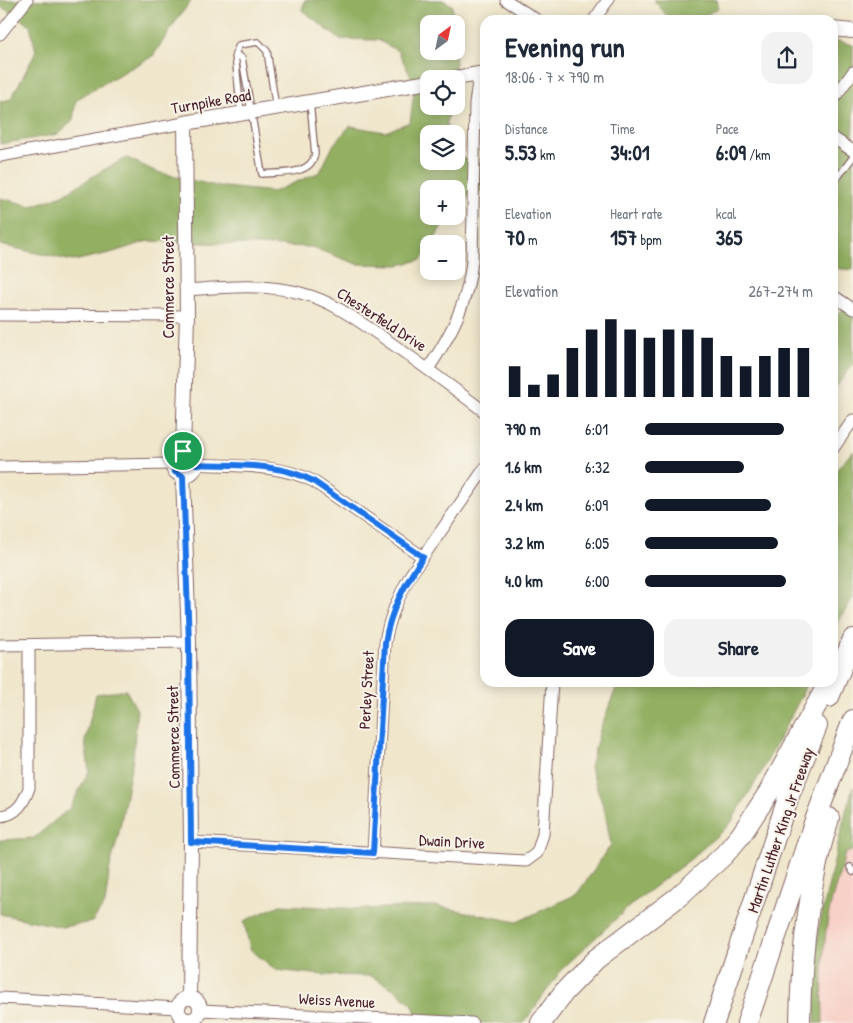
<!DOCTYPE html>
<html lang="en">
<head>
<meta charset="utf-8">
<style>
	body { margin:0; font-family:"Patrick Hand",sans-serif; background:#f2f2f3; color:#1f2937; height:100vh; display:flex; flex-direction:column; font-size:19px; white-space:nowrap }
	* { box-sizing:border-box; margin:0 }
	p { font-size:16px; color:#747a83 }
	.icon { flex:none; width:28px; height:28px; fill:none; stroke:currentColor; stroke-width:2; stroke-linecap:round; stroke-linejoin:round }
	.map { position:relative; flex:1; overflow:hidden }
	.sheet { position:absolute; left:480px; top:15px; width:358px; height:672px; display:flex; flex-direction:column; background:#fff; border-radius:15px; box-shadow:0 2px 12px #0003 }
	.sheet>* { flex:none }
	.needle { width:32px; rotate:33deg }
	.controls { position:absolute; left:420px; top:15px; display:grid; gap:10px }
	.controls a { display:grid; place-items:center; width:45px; height:45px; border-radius:10px; background:#fff; box-shadow:0 2px 12px #0003; font-size:25px }
	.pin { position:absolute; display:grid; place-items:center; width:42px; height:42px; color:#fff; margin:-21px; border:2px solid #fff; border-radius:50%; box-shadow:0 1px 5px #0007 }
	.round { display:grid; place-items:center; flex:none; width:52px; height:52px; border-radius:15px; background:#f2f2f3 }
	.headline { display:flex; align-items:center; justify-content:space-between; height:85px; padding:0 25px }
	h1 { font-size:28px; font-weight:700; line-height:38px }
	.metrics { display:grid; grid-template-columns:repeat(3,1fr); gap:8px; height:85px; padding:5px 25px }
	.metrics div { display:grid; align-content:center }
	.metrics b { font-size:21px; font-weight:700 }
	.metrics small { font-size:14px; font-weight:400 }
	.metrics p { font-size:14px }
	.chart { height:140px; padding:10px 25px }
	.chart p { display:flex; justify-content:space-between }
	.chart svg { width:100%; height:90px; margin-top:5px; stroke:#111827; stroke-width:6 }
	.primary-button { display:flex; gap:10px; margin-top:auto; padding:10px 25px }
	.primary-button a { flex:1; height:58px; border-radius:15px; background:#111827; color:#fff; font-size:20px; font-weight:700; line-height:58px; text-align:center }
	.primary-button a+a { background:#f2f2f3; color:#1f2937 }
	ul { padding:0 25px; list-style:none; font-size:16px }
	li { display:grid; grid-template-columns:80px 60px 1fr; align-items:center; height:38px }
	li i { height:12px; border-radius:6px; background:#111827 }
	.map>svg:first-child { display:block }
	.built { fill:#f7d1c8 }
	.forest { fill:#92af62; stroke:#6e6746 }
	.lines { fill:none; stroke-linecap:round; stroke-linejoin:round }
	.service-casing { stroke:#846563; stroke-width:8 }
	.minor-casing { stroke:#846563; stroke-width:13 }
	.tertiary-casing { stroke:#846563; stroke-width:16 }
	.motorway-casing { stroke:#846563; stroke-width:22 }
	.service { stroke:#fff; stroke-width:5.5 }
	.minor { stroke:#fff; stroke-width:11 }
	.tertiary { stroke:#fff; stroke-width:14 }
	.motorway { stroke:#fff; stroke-width:20 }
	.route-casing { stroke:#fff; stroke-width:10 }
	.route { stroke:#1a73e8; stroke-width:6 }
	.labels { text-anchor:middle; stroke-width:4; stroke-linejoin:round; paint-order:stroke }
	.street-label { font-size:16px; fill:#4a1f2b; stroke:#f7f3e8 }
</style>
</head>
<body>
<div class="map">
<svg width="853" height="1023" viewBox="0 0 853 1023">
	<rect width="100%" height="100%" fill="#f7f3e8"/>
	<filter id="ink" filterUnits="userSpaceOnUse"><feTurbulence type="fractalNoise" baseFrequency=".02" numOctaves="2"/><feDisplacementMap in="SourceGraphic" scale="10" xChannelSelector="R" yChannelSelector="G"/><feConvolveMatrix kernelMatrix="1 2 1 2 8 2 1 2 1" color-interpolation-filters="sRGB"/></filter>
	<filter id="wash" filterUnits="userSpaceOnUse"><feTurbulence type="fractalNoise" baseFrequency=".0096" numOctaves="4" result="noise"/><feDisplacementMap in="SourceGraphic" scale="20" xChannelSelector="R" yChannelSelector="G"/><feGaussianBlur stdDeviation="1.12" result="paint"/><feColorMatrix in="noise" values="0 0 0 0 0 0 0 0 0 0 0 0 0 0 0 0 0 1.4 0 .05"/><feComposite in="paint" operator="in"/></filter>
	<g filter="url(#wash)">
		<rect width="100%" height="100%" fill="#efe6cb"/>
		<path class="built" d="M 853,850 L 853,1023 L 823,1023 L 822,1000 L 825,937 L 831,904 L 845,854 Z"/>
		<path class="forest" d="M 0,0 L 192,0 L 178,18 L 153,56 L 100,85 L 76,100 L 73,120 L 59,134 L 0,144 L 0,102 L 11,99 L 36,52 L 30,25 L 0,6 Z
			M 305,0 L 442,0 L 452,5 L 454,24 L 429,24 L 429,51 L 456,51 L 456,40 L 455,79 L 429,79 L 429,106 L 452,106 L 446,122 L 449,134 L 429,134 L 429,161 L 456,161 L 456,156 L 485,165 L 485,189 L 456,201 L 456,189 L 429,189 L 429,216 L 447,216 L 432,244 L 429,244 L 429,249 L 421,260 L 398,265 L 357,264 L 311,247 L 148,241 L 110,253 L 73,261 L 0,245 L 0,198 L 32,206 L 63,195 L 103,170 L 127,158 L 157,172 L 216,186 L 273,192 L 320,172 L 334,144 L 350,126 L 385,132 L 410,122 L 415,85 L 398,51 L 378,40 L 339,39 L 302,10 Z
			M 654,0 L 716,0 L 718,8 L 698,20 L 675,20 L 668,17 Z
			M 833,40 L 853,45 L 853,270 L 833,268 Z
			M 853,301 L 853,364 L 833,391 L 833,318 Z
			M 853,451 L 853,597 L 833,631 L 833,474 Z
			M 618,683 L 806,683 L 802,695 L 762,771 L 730,824 L 692,858 L 633,903 L 562,969 L 524,1023 L 419,1023 L 413,1005 L 397,991 L 371,976 L 324,975 L 276,970 L 250,949 L 244,921 L 280,905 L 363,909 L 436,906 L 517,922 L 577,894 L 611,845 L 605,812 L 590,767 L 600,730 Z
			M 126,690 L 137,710 L 133,758 L 118,837 L 110,866 L 105,904 L 92,922 L 62,927 L 0,914 L 0,840 L 34,838 L 70,808 L 89,771 L 85,741 L 96,694 Z
			M 853,787 L 853,850 L 845,854 C 841,870 835,887 831,903 C 822,941 822,984 823,1023 L 815,1023 L 815,960 L 819,927 L 843,822 Z"/>
	</g>
	<g filter="url(#ink)">
		<g class="lines">
			<defs>
				<path id="service" d="M 235,54 L 242,58 L 262,174 C 280,172 311,176 315,154 L 310,102
					M 241,114 L 235,54 L 239,45 L 258,42 L 267,51 L 276,108
					M 832,185 L 853,157
					M 850,867 L 853,872"/>
				<path id="minor" d="M 506,0 L 537,20
					M 594,20 L 608,0
					M 0,34 L 27,0
					M 832,101 L 853,72
					M 832,137 L 853,151
					M 0,156 L 185,123
					M 187,290 C 225,287 267,283 304,294 C 334,302 358,321 384,338 C 418,362 452,387 485,412
					M 832,295 L 853,309
					M 0,315 L 187,316
					M 428,369 C 451,335 468,302 472,261 L 475,104 L 479,74 L 485,77
					M 832,450 L 853,420
					M 196,464 C 235,467 277,463 313,481 L 423,557
					M 0,467 L 172,464
					M 0,645 L 189,642
					M 0,816 C 17,815 24,802 29,788 L 29,645
					M 191,842 L 526,861 L 537,853 L 543,834 L 552,682
					M 373,853 L 385,643 C 389,617 399,596 411,574 L 485,468
					M 0,998 L 178,1008
					M 201,1010 L 472,1023"/>
				<path id="tertiary" d="M 832,29 L 853,31
					M 449,79 L 485,73
					M 183,451 L 187,316 L 185,123 L 429,82
					M172 463a12 12 0 1 1 24 0a12 12 0 1 1-24 0Z
					M 183,476 L 189,642 L 191,842 L 189,997
					M178 1009a11 11 0 1 1 22 0a11 11 0 1 1-22 0Z"/>
				<path id="motorway" d="M 829,697 L 853,639
					M 541,1023 L 564,992 L 596,959 L 678,897 L 724,855 L 741,835 L 769,792 L 829,682
					M 714,1023 L 788,798 L 817,726
					M 747,1023 L 813,826 L 853,720
					M 800,1023 C 801,953 808,885 829,818"/>
			</defs>
			<use href="#service" class="service-casing"/>
			<use href="#minor" class="minor-casing"/>
			<use href="#tertiary" class="tertiary-casing"/>
			<use href="#motorway" class="motorway-casing"/>
			<use href="#service" class="service"/>
			<use href="#minor" class="minor"/>
			<use href="#tertiary" class="tertiary"/>
			<use href="#motorway" class="motorway"/>
		</g>
	</g>
	<g class="lines" filter="url(#ink)">
		<defs>
			<path id="route" d="M 183,451 L 193,456 L 196,464 C 235,466 277,462 313,481 L 423,557 C 405,584 390,610 385,643 L 373,853 L 191,842 L 189,642 L 183,476 L 175,472 L 172,464 L 176,454 Z"/>
		</defs>
		<use href="#route" class="route-casing"/>
		<use href="#route" class="route"/>
	</g>
	<g class="labels">
		<g class="street-label">
			<text transform="translate(211 101) rotate(-10)" y="6">Turnpike Road</text>
			<text transform="translate(168 287) rotate(-90)" y="6">Commerce Street</text>
			<text transform="translate(382 319) rotate(33)" y="6">Chesterfield Drive</text>
			<text transform="translate(366 690) rotate(-87)" y="6">Perley Street</text>
			<text transform="translate(173 737) rotate(-91)" y="6">Commerce Street</text>
			<text transform="translate(780 830) rotate(-71)" y="6">Martin Luther King Jr Freeway</text>
			<text transform="translate(452 841) rotate(3)" y="6">Dwain Drive</text>
			<text transform="translate(337 1000) rotate(3)" y="6">Weiss Avenue</text>
		</g>
	</g>
</svg>
<div class="controls">
<a><svg class="needle" viewBox="-14 -14 28 28"><path d="M0-13l5 13h-10z" fill="#e53935"/><path d="M0 13l5-13h-10z" fill="#747a83"/></svg></a>
<a><svg class="icon" aria-label="locate" viewBox="0 0 24 24"><circle cx="12" cy="12" r="6"/><path d="M12 2v4M12 18v4M2 12h4M18 12h4"/></svg></a>
<a><svg class="icon" aria-label="layers" viewBox="0 0 24 24"><path d="M12 4l9 5-9 5-9-5zM3 14l9 5 9-5"/></svg></a>
<a>+</a>
<a>−</a>
</div>
<div class="pin" style="left:183px;top:451px;background:#1e9e55"><svg class="icon" aria-label="arrive" viewBox="0 0 24 24"><path d="M6 21V4h12l-3 4 3 4H6"/></svg></div>
<section class="sheet">
<div class="headline"><div><h1>Evening run</h1><p>18:06 · 7 × 790 m</p></div><a class="round"><svg class="icon" aria-label="share" viewBox="0 0 24 24"><path d="M12 15V3M7 8l5-5 5 5M5 13v7h14v-7"/></svg></a></div>
<div class="metrics">
<div><p>Distance</p><b>5.53<small> km</small></b></div>
<div><p>Time</p><b>34:01</b></div>
<div><p>Pace</p><b>6:09<small> /km</small></b></div>
</div>
<div class="metrics">
<div><p>Elevation</p><b>70<small> m</small></b></div>
<div><p>Heart rate</p><b>157<small> bpm</small></b></div>
<div><p>kcal</p><b>365</b></div>
</div>
<div class="chart"><p><span>Elevation</span>267–274 m</p>
<svg viewBox="0 0 160 44" preserveAspectRatio="none"><path d="M5 44V29M15 44V38M25 44V33M35 44V20M45 44V11M55 44V6M65 44V11M75 44V15M85 44V11M95 44V11M105 44V15M115 44V24M125 44V29M135 44V24M145 44V20M155 44V20"/></svg>
</div>
<ul>
<li><b>790 m</b>6:01<i style="width:83%"></i></li>
<li><b>1.6 km</b>6:32<i style="width:59%"></i></li>
<li><b>2.4 km</b>6:09<i style="width:75%"></i></li>
<li><b>3.2 km</b>6:05<i style="width:79%"></i></li>
<li><b>4.0 km</b>6:00<i style="width:84%"></i></li>
</ul>
<div class="primary-button"><a>Save</a><a>Share</a></div>
</section>
</div>
</body>
</html>
